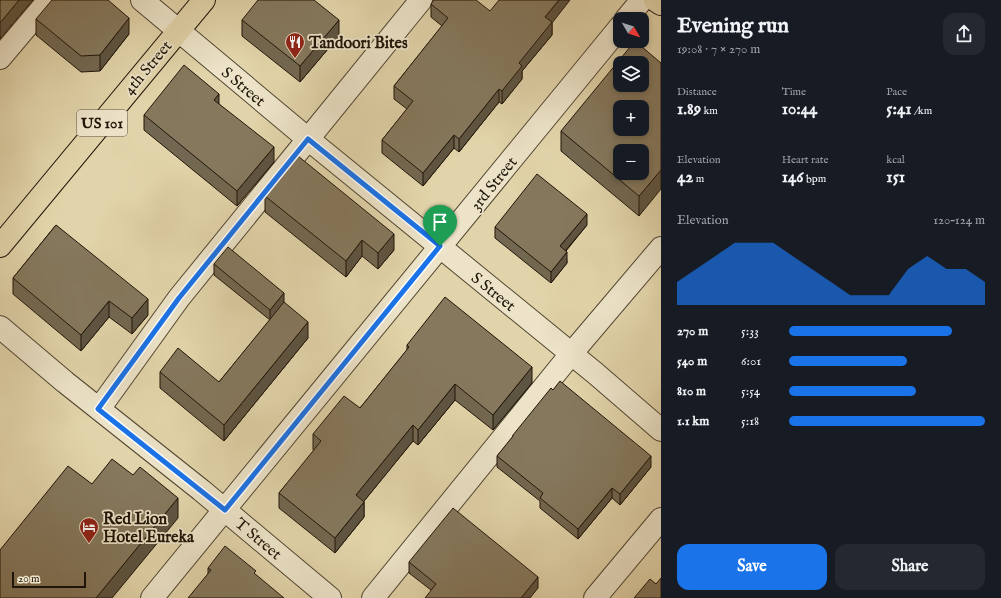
<!DOCTYPE html>
<html lang="en">
<head>
<meta charset="utf-8">
<style>
	body { margin:0; font-family:"IM FELL English",serif; background:#242831; color:#f1f3f6; height:100vh; display:flex; flex-direction:column; font-size:15px; white-space:nowrap }
	* { box-sizing:border-box; margin:0 }
	p { font-size:13px; color:#9ea1a6 }
	.icon { flex:none; width:22px; height:22px; fill:none; stroke:currentColor; stroke-width:2; stroke-linecap:round; stroke-linejoin:round }
	.map { position:relative; flex:1; overflow:hidden }
	.side { display:flex; flex-direction:column; background:#171b24; width:340px }
	.side>* { flex:none }
	.needle { width:26px; rotate:129deg }
	.fabs { position:absolute; left:613px; top:12px; display:grid; gap:8px }
	.fabs a { display:grid; place-items:center; width:36px; height:36px; border-radius:8px; background:#171b24; box-shadow:0 2px 6px #0003; font-size:20px }
	.scale { position:absolute; left:12px; bottom:10px; width:74px; box-sizing:border-box; padding-left:4px; border:2px solid #201509; border-top:0; font-size:11px; line-height:14px; white-space:nowrap; color:#201509; -webkit-text-stroke:3px #ece3c8; paint-order:stroke }
	.pin { position:absolute; display:grid; place-items:center; width:34px; height:34px; color:#fff; margin:-41px -17px; border-radius:50% 50% 50% 0; rotate:-45deg; box-shadow:0 0 4px #0007 }
	.pin .icon { rotate:45deg }
	.round { display:grid; place-items:center; flex:none; width:42px; height:42px; border-radius:12px; background:#242831 }
	.overview { display:flex; align-items:center; justify-content:space-between; height:68px; padding:0 16px }
	h1 { font-size:22px; font-weight:700; line-height:30px }
	.figures { display:grid; grid-template-columns:repeat(3,1fr); gap:6px; height:68px; padding:4px 16px }
	.figures div { display:grid; align-content:center }
	.figures b { font-size:17px; font-weight:700 }
	.figures small { font-size:11px; font-weight:400 }
	.figures p { font-size:11px }
	.chart { height:112px; padding:8px 16px }
	.chart p { display:flex; justify-content:space-between }
	.chart svg { width:100%; height:72px; margin-top:4px; fill:#1a73e8; opacity:.7 }
	.primary-button { display:flex; gap:8px; margin-top:auto; padding:8px 16px }
	.primary-button a { flex:1; height:46px; border-radius:12px; background:#1a73e8; color:#fff; font-size:16px; font-weight:700; line-height:46px; text-align:center }
	.primary-button a+a { background:#242831; color:#f1f3f6 }
	ul { padding:0 16px; list-style:none; font-size:13px }
	li { display:grid; grid-template-columns:64px 48px 1fr; align-items:center; height:30px }
	li i { height:10px; border-radius:5px; background:#1a73e8 }
	main { display:flex; flex:1; min-height:0 }
	.map>svg:first-child { display:block }
	.lines { fill:none; stroke-linecap:round; stroke-linejoin:round }
	.minor-casing { stroke:#504531; stroke-width:24 }
	.major-casing { stroke:#201509; stroke-width:24 }
	.highway-casing { stroke:#201509; stroke-width:24 }
	.minor { stroke:#ece3c8; stroke-width:22 }
	.major { stroke:#e2d4aa; stroke-width:22 }
	.highway { stroke:#e2d4aa; stroke-width:22 }
	.wall { fill:#726750; stroke:#201509 }
	.shaded-wall { fill:#5d5441; stroke:#201509 }
	.building { fill:#85785d; stroke:#201509; fill-rule:evenodd }
	.route-casing { stroke:#fff; stroke-width:8 }
	.route { stroke:#1a73e8; stroke-width:5 }
	.labels { text-anchor:middle; stroke-width:3.5; stroke-linejoin:round; paint-order:stroke }
	.shield { fill:#ece3c8; stroke:#5d5342; stroke-width:1 }
	.shield-label { font-size:15px; font-weight:bold; fill:#201509 }
	.poi-label { font-size:16px; font-weight:bold; fill:#201509; stroke:#ece3c8; text-anchor:start }
	.street-label { font-size:16px; fill:#201509; stroke:#ece3c8 }
</style>
</head>
<body>
<main>
<div class="map">
<svg width="661" height="598" viewBox="0 0 661 598">
	<rect width="100%" height="100%" fill="#e2d4aa"/>
	<filter id="stains"><feTurbulence type="fractalNoise" baseFrequency=".005" numOctaves="4"/><feColorMatrix values="0 0 0 0 .2 0 0 0 0 .09 0 0 0 0 .02 0 0 0 .5 -.17"/></filter>
	<radialGradient id="worn" r=".72"><stop offset=".6" stop-color="#630" stop-opacity="0"/><stop offset="1" stop-color="#630" stop-opacity=".3"/></radialGradient>
	<g class="lines">
		<defs>
			<path id="minor" d="M 142,0 L 308,139 L 595,373 L 661,430
				M 626,19 L 642,0
				M 0,58 L 49,0
				M 0,327 L 65,382 L 201,490 L 330,598
				M 99,409 L 179,298 L 421,0
				M 152,598 L 620,27
				M 373,598 L 571,354 L 661,248
				M 595,598 L 661,519"/>
			<path id="major" d="M 655,0 L 661,4"/>
			<path id="highway" d="M 0,246 L 204,0"/>
		</defs>
		<use href="#minor" class="minor-casing"/>
		<use href="#major" class="major-casing"/>
		<use href="#highway" class="highway-casing"/>
		<use href="#minor" class="minor"/>
		<use href="#major" class="major"/>
		<use href="#highway" class="highway"/>
	</g>
	<path class="wall" d="M 431,4 L 552,23 L 552,35 L 522,71 L 522,79 L 502,104 L 499,102 L 459,152 L 454,148 L 423,186 L 382,153 L 382,140 L 407,109 L 394,99 L 394,86 L 442,26 L 431,17 Z
		M 36,19 L 129,34 L 100,71 L 81,72 L 36,35 Z
		M 242,20 L 339,36 L 300,82 L 242,36 Z
		M 661,63 L 639,216 L 561,151 L 561,131 Z
		M 219,104 L 274,162 L 237,206 L 144,130 L 144,115 Z
		M 265,196 L 394,250 L 378,269 L 362,256 L 346,277 L 265,212 Z
		M 56,225 L 148,315 L 132,334 L 109,317 L 81,351 L 13,294 L 13,278 Z
		M 587,225 L 566,251 L 567,263 L 551,283 L 495,238 L 495,227 Z
		M 214,264 L 284,303 L 308,338 L 224,441 L 160,388 L 160,372 L 219,382 L 270,320 L 214,275 Z
		M 407,345 L 532,383 L 493,430 L 455,400 L 418,445 L 413,441 L 364,501 L 364,517 L 335,553 L 279,508 L 279,493 L 314,451 L 313,450 L 313,434 L 360,408 L 407,350 Z
		M 513,435 L 651,467 L 620,505 L 612,498 L 578,539 L 540,508 L 540,501 L 497,467 L 497,456 L 513,437 Z
		M 409,562 L 538,588 L 431,590 L 409,573 Z
		M 208,568 L 256,575 L 208,575 Z"/>
	<path class="shaded-wall" d="M 19,0 L 33,0 L 0,39 L 0,23 Z
		M 559,0 L 570,0 L 552,23 L 552,35 L 522,71 L 522,79 L 502,104 L 502,91 L 545,17 Z
		M 129,18 L 129,34 L 100,71 L 100,55 Z
		M 339,20 L 339,36 L 300,82 L 300,66 Z
		M 499,89 L 499,102 L 459,152 L 459,139 Z
		M 219,94 L 219,109 L 214,100 Z
		M 454,135 L 454,148 L 423,186 L 423,173 Z
		M 274,147 L 274,162 L 237,206 L 237,191 Z
		M 661,170 L 661,189 L 639,216 L 639,196 Z
		M 587,214 L 587,225 L 560,257 L 560,246 Z
		M 394,234 L 394,250 L 378,269 L 378,253 Z
		M 362,240 L 362,256 L 346,277 L 346,261 Z
		M 567,252 L 567,263 L 551,283 L 551,272 Z
		M 284,293 L 284,304 L 270,321 L 270,310 Z
		M 148,299 L 148,315 L 132,334 L 132,318 Z
		M 109,301 L 109,317 L 81,351 L 81,335 Z
		M 308,322 L 308,338 L 224,441 L 224,425 Z
		M 532,367 L 532,383 L 493,430 L 493,415 Z
		M 455,384 L 455,400 L 418,445 L 418,430 Z
		M 413,425 L 413,441 L 356,511 L 356,495 Z
		M 651,456 L 651,467 L 620,505 L 620,494 Z
		M 612,488 L 612,498 L 578,539 L 578,529 Z
		M 178,498 L 178,518 L 112,598 L 96,598 Z
		M 364,502 L 364,517 L 335,553 L 335,538 Z
		M 538,577 L 538,588 L 530,598 L 521,598 Z"/>
	<path class="building" d="M 0,0 L 19,0 L 0,23 Z
		M 52,0 L 108,0 L 129,18 L 100,55 L 81,56 L 36,19 Z
		M 258,0 L 314,0 L 339,20 L 300,66 L 242,20 Z
		M 434,0 L 476,0 L 490,11 L 499,0 L 559,0 L 545,17 L 552,22 L 519,63 L 522,66 L 502,91 L 499,89 L 459,139 L 454,135 L 423,173 L 382,140 L 413,101 L 394,86 L 448,18 L 431,4 Z
		M 635,41 L 661,63 L 661,170 L 639,196 L 561,131 ZM 620,63 L 642,63 L 642,85 L 620,85 ZM 620,107 L 642,107 L 642,129 L 620,129 ZM 620,151 L 642,151 L 642,173 L 620,173 Z
		M 184,65 L 219,94 L 214,100 L 274,147 L 237,191 L 144,115 Z
		M 298,156 L 394,234 L 378,253 L 362,240 L 346,261 L 265,196 Z
		M 537,174 L 587,214 L 560,246 L 567,252 L 551,272 L 495,227 Z
		M 56,225 L 148,299 L 132,318 L 109,301 L 81,335 L 13,278 Z
		M 228,247 L 284,293 L 270,310 L 214,264 Z
		M 445,297 L 532,367 L 493,415 L 455,384 L 418,430 L 413,425 L 356,495 L 364,502 L 335,538 L 279,493 L 321,441 L 313,434 L 344,396 L 360,408 L 409,347 L 407,345 Z
		M 284,302 L 308,322 L 224,425 L 160,372 L 178,348 L 219,382 Z
		M 560,381 L 651,456 L 620,494 L 612,488 L 578,529 L 540,498 L 543,493 L 497,456 L 513,436 L 513,435 L 551,388 L 553,390 Z
		M 112,459 L 133,475 L 140,467 L 178,498 L 96,598 L 0,598 L 0,550 L 68,466 L 92,484 Z
		M 453,508 L 538,577 L 521,598 L 425,598 L 436,584 L 409,562 Z
		M 225,546 L 256,571 L 254,573 L 284,598 L 188,598 L 211,570 L 208,568 Z
		M 661,578 L 661,598 L 634,598 L 650,579 L 656,584 Z"/>
	<g class="lines">
		<defs>
			<path id="route" d="M 308,139 L 440,246 L 225,510 L 98,409 L 179,298 Z"/>
		</defs>
		<use href="#route" class="route-casing"/>
		<use href="#route" class="route"/>
	</g>
	<defs>
		<symbol id="restaurant-pin" viewBox="-11 -11 22 30"><path d="M0 17L-7.5 6A9.5 9.5 0 1 1 7.5 6Z" fill="#8f2418" stroke="#ece3c8"/><path d="M-5-6h1v4h1v-4h1v4h1v-4h1v5L-1.5 .5V6h-2V.5L-5-1ZM5-6V6H3V1.5H1.5Q1.5-4 5-6Z" fill="#fff"/></symbol>
		<symbol id="hotel-pin" viewBox="-11 -11 22 30"><path d="M0 17L-7.5 6A9.5 9.5 0 1 1 7.5 6Z" fill="#8f2418" stroke="#ece3c8"/><path d="M-6-4.5h1.5V1H6V5H4.5V3h-9V5H-6ZM-4 0a1.8 1.8 0 1 1 3.6 0ZM.5 0V-2.5h3Q6-2.5 6 0Z" fill="#fff"/></symbol>
	</defs>
	<g fill-rule="evenodd">
		<use href="#restaurant-pin" x="284" y="31" width="22" height="30"/>
		<use href="#hotel-pin" x="78" y="516" width="22" height="30"/>
	</g>
	<g class="labels">
		<rect class="shield" x="77" y="110" width="50" height="26" rx="3"/>
		<g class="shield-label">
			<text x="102" y="128">US 101</text>
		</g>
		<g class="poi-label">
			<text x="309" y="48">Tandoori Bites</text>
			<text x="103" y="524">Red Lion<tspan x="103" dy="18">Hotel Eureka</tspan></text>
		</g>
		<g class="street-label">
			<text transform="translate(147 67) rotate(-50)" y="6">4th Street</text>
			<text transform="translate(244 86) rotate(40)" y="6">S Street</text>
			<text transform="translate(493 183) rotate(-51)" y="6">3rd Street</text>
			<text transform="translate(494 291) rotate(39)" y="6">S Street</text>
			<text transform="translate(259 538) rotate(40)" y="6">T Street</text>
		</g>
	</g>
	<rect width="100%" height="100%" filter="url(#stains)"/>
	<rect width="100%" height="100%" fill="url(#worn)"/>
</svg>
<div class="fabs">
<a><svg class="needle" viewBox="-14 -14 28 28"><path d="M0-13l5 13h-10z" fill="#e53935"/><path d="M0 13l5-13h-10z" fill="#9ea1a6"/></svg></a>
<a><svg class="icon" aria-label="layers" viewBox="0 0 24 24"><path d="M12 4l9 5-9 5-9-5zM3 14l9 5 9-5"/></svg></a>
<a>+</a>
<a>−</a>
</div>
<div class="scale">20 m</div>
<div class="pin" style="left:440px;top:246px;background:#1e9e55"><svg class="icon" aria-label="arrive" viewBox="0 0 24 24"><path d="M6 21V4h12l-3 4 3 4H6"/></svg></div>
</div>
<section class="side">
<div class="overview"><div><h1>Evening run</h1><p>19:08 · 7 × 270 m</p></div><a class="round"><svg class="icon" aria-label="share" viewBox="0 0 24 24"><path d="M12 15V3M7 8l5-5 5 5M5 13v7h14v-7"/></svg></a></div>
<div class="figures">
<div><p>Distance</p><b>1.89<small> km</small></b></div>
<div><p>Time</p><b>10:44</b></div>
<div><p>Pace</p><b>5:41<small> /km</small></b></div>
</div>
<div class="figures">
<div><p>Elevation</p><b>42<small> m</small></b></div>
<div><p>Heart rate</p><b>146<small> bpm</small></b></div>
<div><p>kcal</p><b>151</b></div>
</div>
<div class="chart"><p><span>Elevation</span>120–124 m</p>
<svg viewBox="0 0 160 44" preserveAspectRatio="none"><path d="M0 44V30L10 22L20 14L30 6L40 6L50 6L60 14L70 22L80 30L90 38L100 38L110 38L120 22L130 14L140 22L150 22L160 30V44z"/></svg>
</div>
<ul>
<li><b>270 m</b>5:33<i style="width:83%"></i></li>
<li><b>540 m</b>6:01<i style="width:60%"></i></li>
<li><b>810 m</b>5:54<i style="width:65%"></i></li>
<li><b>1.1 km</b>5:18<i style="width:100%"></i></li>
</ul>
<div class="primary-button"><a>Save</a><a>Share</a></div>
</section>
</main>
</body>
</html>
